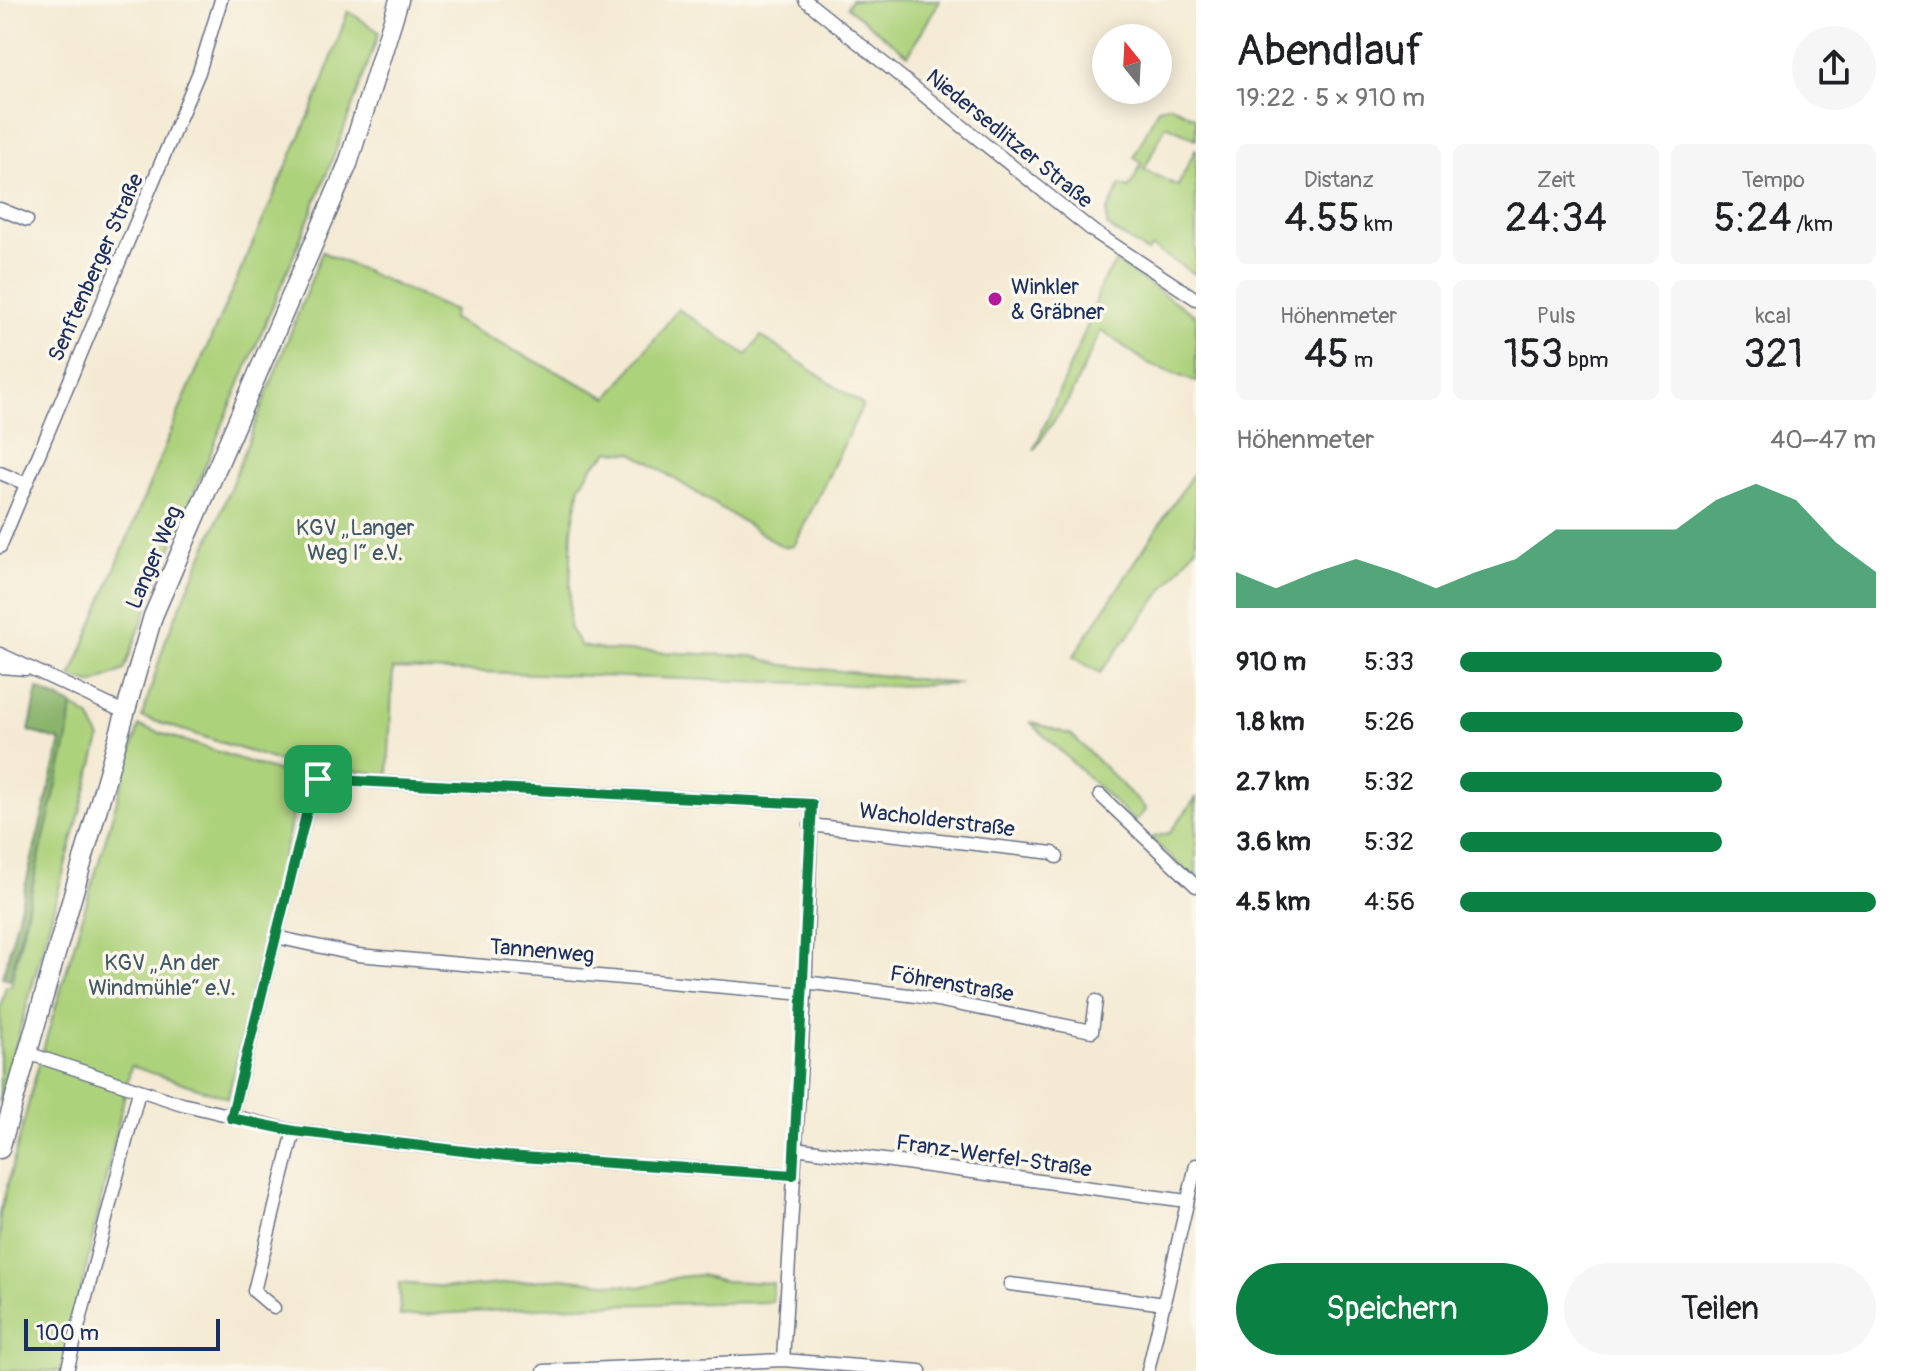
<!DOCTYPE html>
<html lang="de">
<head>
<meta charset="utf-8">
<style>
	body { margin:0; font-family:Pangolin,sans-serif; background:#f6f6f6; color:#202124; height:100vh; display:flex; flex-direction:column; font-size:30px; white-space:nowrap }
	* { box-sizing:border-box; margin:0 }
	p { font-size:26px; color:#757577 }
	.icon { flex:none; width:44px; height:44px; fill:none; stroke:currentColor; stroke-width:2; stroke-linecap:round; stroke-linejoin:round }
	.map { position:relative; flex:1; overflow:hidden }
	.panel { display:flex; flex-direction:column; background:#fff; width:720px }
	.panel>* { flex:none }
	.needle { width:52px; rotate:342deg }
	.fabs { position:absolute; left:1092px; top:24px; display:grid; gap:16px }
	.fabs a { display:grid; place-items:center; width:80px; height:80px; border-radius:50%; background:#fff; box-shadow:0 4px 20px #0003; font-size:40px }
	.scale { position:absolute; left:24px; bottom:20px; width:196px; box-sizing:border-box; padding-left:8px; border:4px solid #1b2f5e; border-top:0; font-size:22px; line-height:28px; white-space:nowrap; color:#1b2f5e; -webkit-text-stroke:6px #fbf7ec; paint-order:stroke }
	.pin { position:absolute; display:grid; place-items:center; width:68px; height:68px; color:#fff; margin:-34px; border-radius:16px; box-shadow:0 4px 12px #0006 }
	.round { display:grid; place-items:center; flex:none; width:84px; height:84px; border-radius:42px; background:#f6f6f6 }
	.head { display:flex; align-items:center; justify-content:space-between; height:136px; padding:0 40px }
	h1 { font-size:44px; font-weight:600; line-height:60px }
	.stats { display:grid; grid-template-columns:repeat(3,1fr); gap:12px; height:136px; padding:8px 40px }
	.stats div { display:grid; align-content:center; border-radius:12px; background:#f6f6f6; text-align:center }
	.stats b { font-size:40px; font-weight:600 }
	.stats small { font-size:22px; font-weight:400 }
	.stats p { font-size:22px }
	.chart { height:224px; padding:16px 40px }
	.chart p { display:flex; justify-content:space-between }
	.chart svg { width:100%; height:144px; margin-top:8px; fill:#0b8043; opacity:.7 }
	.button { display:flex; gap:16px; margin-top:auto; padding:16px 40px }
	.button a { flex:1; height:92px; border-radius:48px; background:#0b8043; color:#fff; font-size:32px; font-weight:600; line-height:92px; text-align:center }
	.button a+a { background:#f6f6f6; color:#202124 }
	ul { padding:0 40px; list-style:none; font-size:26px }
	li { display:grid; grid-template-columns:128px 96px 1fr; align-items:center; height:60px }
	li i { height:20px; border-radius:10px; background:#0b8043 }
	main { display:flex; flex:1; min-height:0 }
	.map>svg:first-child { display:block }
	.green { fill:#add27c; stroke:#64806d; stroke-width:2 }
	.forest { fill:#8ab46c; stroke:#527265; stroke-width:2 }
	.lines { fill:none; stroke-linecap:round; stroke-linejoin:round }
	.minor-casing { stroke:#677087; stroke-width:15 }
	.secondary-casing { stroke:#677087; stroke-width:21 }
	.minor { stroke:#fff; stroke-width:12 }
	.secondary { stroke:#fff; stroke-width:18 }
	.route-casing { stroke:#fff; stroke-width:16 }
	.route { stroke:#0b8043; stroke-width:10 }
	.poi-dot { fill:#b5179e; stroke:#fbf7ec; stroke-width:3 }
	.labels { text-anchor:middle; stroke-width:7; stroke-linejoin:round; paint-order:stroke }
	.street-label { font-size:22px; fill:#1b2f5e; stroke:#fbf7ec }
	.poi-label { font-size:22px; fill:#1b2f5e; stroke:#fbf7ec; text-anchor:start }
	.park-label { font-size:22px; fill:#405866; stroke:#fbf7ec }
</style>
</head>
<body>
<main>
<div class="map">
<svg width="1196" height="1371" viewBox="0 0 1196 1371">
	<rect width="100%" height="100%" fill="#fbf7ec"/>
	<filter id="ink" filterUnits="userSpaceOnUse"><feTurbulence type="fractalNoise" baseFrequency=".0125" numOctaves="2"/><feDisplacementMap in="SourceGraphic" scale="16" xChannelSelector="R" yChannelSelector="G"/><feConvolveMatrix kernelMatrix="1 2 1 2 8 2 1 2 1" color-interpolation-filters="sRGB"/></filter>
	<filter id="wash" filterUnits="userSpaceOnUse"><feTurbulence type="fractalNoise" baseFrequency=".006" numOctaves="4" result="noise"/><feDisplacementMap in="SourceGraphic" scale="32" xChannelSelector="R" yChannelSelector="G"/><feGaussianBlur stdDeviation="1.8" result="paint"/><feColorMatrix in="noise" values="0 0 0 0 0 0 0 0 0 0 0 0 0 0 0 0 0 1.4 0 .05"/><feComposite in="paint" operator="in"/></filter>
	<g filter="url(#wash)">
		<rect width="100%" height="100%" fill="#f4ead3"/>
		<path class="green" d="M 851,0 L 940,0 L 908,55 L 847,7 Z
			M 348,11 L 379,32 C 305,249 203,455 124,670 L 93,684 L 71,677 L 185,397 L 320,91 Z
			M 1170,105 L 1196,118 L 1196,139 L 1166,125 L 1144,170 L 1178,186 L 1196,148 L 1196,275 L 1152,247 L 1147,252 L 1107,226 L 1107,213 L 1120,185 L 1129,188 L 1142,163 L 1134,157 L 1158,108 Z
			M 322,252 L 454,311 L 452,319 L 608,398 L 678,309 L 747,355 L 761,336 L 863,405 L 794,546 L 783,547 L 633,453 L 610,451 L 593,466 L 580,486 L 572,529 L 569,627 L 581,646 L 604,650 L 753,656 L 783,665 L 962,684 L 889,686 L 393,669 L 388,775 L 305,764 L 303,769 L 142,717 L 166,639 L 215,527 Z
			M 1116,262 L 1196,316 L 1196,382 L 1149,364 L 1101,330 L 1069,399 L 1034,450 L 1092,315 L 1101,284 Z
			M 1196,469 L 1196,547 L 1100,673 L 1073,657 Z
			M 72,705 L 90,718 L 100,739 L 0,1103 L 0,1008 L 6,986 L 11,986 Z
			M 1030,722 L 1072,735 L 1146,809 L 1135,822 Z
			M 139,726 L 301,779 L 228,1098 L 131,1066 L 63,1371 L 0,1371 L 0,1214 L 37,1070 Z
			M 1196,798 L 1196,881 L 1150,838 L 1169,833 Z
			M 700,1275 L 725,1281 L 773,1283 L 772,1302 L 593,1305 L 400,1316 L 399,1283 L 458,1288 L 562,1278 L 640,1287 L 679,1277 Z"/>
		<path class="forest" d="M 38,689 L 72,705 L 68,738 L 10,979 L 3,977 L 61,741 L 29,731 Z"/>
	</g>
	<g filter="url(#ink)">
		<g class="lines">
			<defs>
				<path id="minor" d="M 805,0 L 1093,231 L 1196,299
					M 0,209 L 27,220
					M 0,473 L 24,483
					M 0,547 L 199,72 L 221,0
					M 0,654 L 124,712
					M 0,667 L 26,669
					M 1100,795 L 1196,886
					M 810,825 L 1053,853 L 1057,857
					M 276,937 L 358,955 L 805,994
					M 804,982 L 917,996 L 1092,1031 L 1096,1001
					M 27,1053 L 182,1104 L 294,1131 L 506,1156 L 793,1175
					M 231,1118 L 315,779 L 812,804 L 805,994 L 783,1360
					M 795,1148 L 1187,1201
					M 1010,1284 L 1165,1304
					M 274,1308 L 254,1291 L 294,1131
					M 67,1371 L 139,1091
					M 544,1371 L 783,1360 L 920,1371
					M 1148,1371 L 1196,1165"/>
				<path id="secondary" d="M 0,1149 L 153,616 L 348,164 L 399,0"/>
			</defs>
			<use href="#minor" class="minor-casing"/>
			<use href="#secondary" class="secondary-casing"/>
			<use href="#minor" class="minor"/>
			<use href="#secondary" class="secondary"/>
		</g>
	</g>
	<g class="lines" filter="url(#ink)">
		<defs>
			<path id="route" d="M 315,779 L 812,804 L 793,1175 L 506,1156 L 294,1131 L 231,1118 Z"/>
		</defs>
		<use href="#route" class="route-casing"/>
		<use href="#route" class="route"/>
	</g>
	<circle class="poi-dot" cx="995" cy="299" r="8"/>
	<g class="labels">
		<g class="street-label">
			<text transform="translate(1010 138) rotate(39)" y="8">Niedersedlitzer Straße</text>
			<text transform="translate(95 267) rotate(-66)" y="8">Senftenberger Straße</text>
			<text transform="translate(153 557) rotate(-67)" y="8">Langer Weg</text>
			<text transform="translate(937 819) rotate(7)" y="8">Wacholderstraße</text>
			<text transform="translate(542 950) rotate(5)" y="8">Tannenweg</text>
			<text transform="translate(952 983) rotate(10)" y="8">Föhrenstraße</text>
			<text transform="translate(994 1155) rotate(8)" y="8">Franz-Werfel-Straße</text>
		</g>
		<g class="poi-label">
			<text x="1011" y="294">Winkler<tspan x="1011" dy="25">&amp; Gräbner</tspan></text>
		</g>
		<g class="park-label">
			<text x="355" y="535">KGV „Langer<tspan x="355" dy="25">Weg I“ e.V.</tspan></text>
			<text x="162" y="970">KGV „An der<tspan x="162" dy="25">Windmühle“ e.V.</tspan></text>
		</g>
	</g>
</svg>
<div class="fabs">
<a><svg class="needle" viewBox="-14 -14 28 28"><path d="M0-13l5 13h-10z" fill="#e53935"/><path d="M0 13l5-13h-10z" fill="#757577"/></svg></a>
</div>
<div class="scale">100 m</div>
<div class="pin" style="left:318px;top:779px;background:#1e9e55"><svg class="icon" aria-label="arrive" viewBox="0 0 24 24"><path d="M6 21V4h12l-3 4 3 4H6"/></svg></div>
</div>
<section class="panel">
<div class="head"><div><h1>Abendlauf</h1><p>19:22 · 5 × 910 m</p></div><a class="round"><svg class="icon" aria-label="share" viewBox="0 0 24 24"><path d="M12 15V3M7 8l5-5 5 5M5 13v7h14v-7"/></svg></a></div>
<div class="stats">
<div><p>Distanz</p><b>4.55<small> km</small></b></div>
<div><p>Zeit</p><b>24:34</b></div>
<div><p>Tempo</p><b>5:24<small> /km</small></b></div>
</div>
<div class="stats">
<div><p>Höhenmeter</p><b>45<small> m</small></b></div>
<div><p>Puls</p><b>153<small> bpm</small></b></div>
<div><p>kcal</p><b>321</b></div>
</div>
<div class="chart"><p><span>Höhenmeter</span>40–47 m</p>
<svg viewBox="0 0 160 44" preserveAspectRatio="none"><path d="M0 44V33L10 38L20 33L30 29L40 33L50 38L60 33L70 29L80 20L90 20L100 20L110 20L120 11L130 6L140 11L150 24L160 33V44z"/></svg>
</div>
<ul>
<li><b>910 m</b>5:33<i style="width:63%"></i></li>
<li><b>1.8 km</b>5:26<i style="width:68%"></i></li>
<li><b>2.7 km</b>5:32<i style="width:63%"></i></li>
<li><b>3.6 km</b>5:32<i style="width:63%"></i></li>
<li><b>4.5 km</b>4:56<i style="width:100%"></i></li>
</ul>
<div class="button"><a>Speichern</a><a>Teilen</a></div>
</section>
</main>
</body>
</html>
